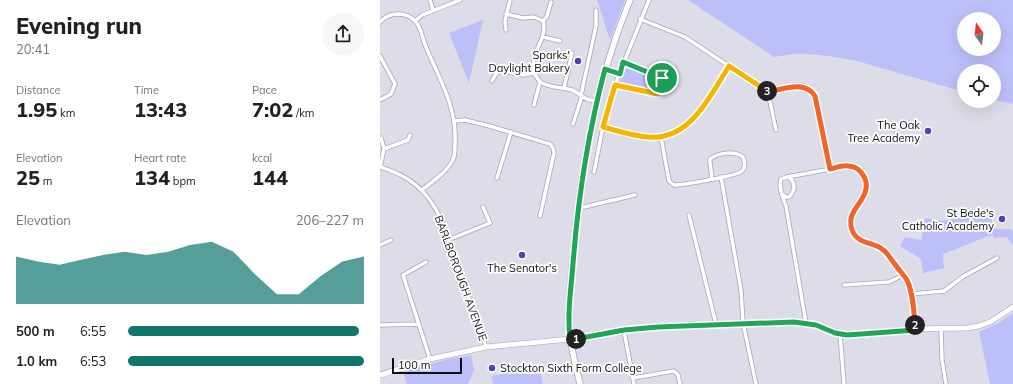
<!DOCTYPE html>
<html lang="en">
<head>
<meta charset="utf-8">
<style>
	body { margin:0; font-family:Mulish,sans-serif; background:#f6f6f6; color:#202124; height:100vh; display:flex; flex-direction:column; font-size:15px; white-space:nowrap }
	* { box-sizing:border-box; margin:0 }
	p { font-size:13px; color:#757577 }
	.icon { flex:none; width:22px; height:22px; fill:none; stroke:currentColor; stroke-width:2; stroke-linecap:round; stroke-linejoin:round }
	.map { position:relative; flex:1; overflow:hidden }
	.panel { display:flex; flex-direction:column; background:#fff; width:380px }
	.panel>* { flex:none }
	.needle { width:26px; rotate:346deg }
	.fabs { position:absolute; left:577px; top:12px; display:grid; gap:8px }
	.fabs a { display:grid; place-items:center; width:44px; height:44px; border-radius:50%; background:#fff; box-shadow:0 4px 16px #0002; font-size:20px }
	.scale { position:absolute; left:12px; bottom:10px; width:70px; box-sizing:border-box; padding-left:4px; border:2px solid #0f0f12; border-top:0; font-size:11px; line-height:14px; white-space:nowrap; color:#0f0f12; -webkit-text-stroke:3px #fff; paint-order:stroke }
	.pin { position:absolute; display:grid; place-items:center; width:34px; height:34px; color:#fff; margin:-17px; border:2px solid #fff; border-radius:50%; box-shadow:0 1px 4px #0007 }
	.km { position:absolute; width:20px; height:20px; margin:-10px; border-radius:50%; background:#222; color:#fff; font-size:11px; line-height:20px; text-align:center }
	.round { display:grid; place-items:center; flex:none; width:42px; height:42px; border-radius:21px; background:#f6f6f6 }
	.head { display:flex; align-items:center; justify-content:space-between; height:68px; padding:0 16px }
	h1 { font-size:22px; font-weight:800; line-height:30px }
	.stats { display:grid; grid-template-columns:repeat(3,1fr); gap:6px; height:68px; padding:4px 16px }
	.stats div { display:grid; align-content:center }
	.stats b { font-size:20px; font-weight:800 }
	.stats small { font-size:11px; font-weight:400 }
	.stats p { font-size:11px }
	.chart { height:112px; padding:8px 16px }
	.chart p { display:flex; justify-content:space-between }
	.chart svg { width:100%; height:72px; margin-top:4px; fill:#0f766e; opacity:.7 }
	ul { padding:0 16px; list-style:none; font-size:13px }
	li { display:grid; grid-template-columns:64px 48px 1fr; align-items:center; height:30px }
	li i { height:10px; border-radius:5px; background:#0f766e }
	main { display:flex; flex:1; min-height:0 }
	.map>svg:first-child { display:block }
	.green { fill:#bdbff9; fill-rule:evenodd }
	.lines { fill:none; stroke-linecap:round; stroke-linejoin:round }
	.street-casing { stroke:#a4a5af; stroke-width:5 }
	.secondary-casing { stroke:#a4a5af; stroke-width:6 }
	.primary-casing { stroke:#a4a5af; stroke-width:7 }
	.street { stroke:#fff; stroke-width:3.5 }
	.secondary { stroke:#fff; stroke-width:5 }
	.primary { stroke:#fff; stroke-width:5.5 }
	.split-1-casing { stroke:#fff; stroke-width:8 }
	.split-2-casing { stroke:#fff; stroke-width:8 }
	.split-3-casing { stroke:#fff; stroke-width:8 }
	.split-4-casing { stroke:#fff; stroke-width:8 }
	.split-1 { stroke:#22a559; stroke-width:5 }
	.split-2 { stroke:#22a559; stroke-width:5 }
	.split-3 { stroke:#f0652b; stroke-width:5 }
	.split-4 { stroke:#f5b400; stroke-width:5 }
	.poi-dot { fill:#5242ba; stroke:#fff; stroke-width:1.5 }
	.labels { text-anchor:middle; stroke-width:3.5; stroke-linejoin:round; paint-order:stroke }
	.poi-label { font-size:11px; fill:#0f0f12; stroke:#fff; text-anchor:end }
	.street-label { font-size:11px; fill:#0f0f12; stroke:#fff }
</style>
</head>
<body>
<main>
<section class="panel">
<div class="head"><div><h1>Evening run</h1><p>20:41</p></div><a class="round"><svg class="icon" aria-label="share" viewBox="0 0 24 24"><path d="M12 15V3M7 8l5-5 5 5M5 13v7h14v-7"/></svg></a></div>
<div class="stats">
<div><p>Distance</p><b>1.95<small> km</small></b></div>
<div><p>Time</p><b>13:43</b></div>
<div><p>Pace</p><b>7:02<small> /km</small></b></div>
</div>
<div class="stats">
<div><p>Elevation</p><b>25<small> m</small></b></div>
<div><p>Heart rate</p><b>134<small> bpm</small></b></div>
<div><p>kcal</p><b>144</b></div>
</div>
<div class="chart"><p><span>Elevation</span>206–227 m</p>
<svg viewBox="0 0 160 44" preserveAspectRatio="none"><path d="M0 44V15L10 18L20 20L30 17L40 14L50 12L60 14L70 12L80 8L90 6L100 12L110 26L120 38L130 38L140 27L150 18L160 15V44z"/></svg>
</div>
<ul>
<li><b>500 m</b>6:55<i style="width:98%"></i></li>
<li><b>1.0 km</b>6:53<i style="width:100%"></i></li>
</ul>
</section>
<div class="map">
<svg width="633" height="384" viewBox="0 0 633 384">
	<rect width="100%" height="100%" fill="#dcdde8"/>
	<path class="green" d="M 217,0 L 245,0 L 230,40 Z
		M 308,0 L 633,0 L 633,104 L 614,100 L 614,71 L 584,71 L 584,92 L 477,61 C 458,57 438,54 419,54 C 411,54 402,56 394,57 ZM 584,19 L 614,19 L 614,49 L 584,49 Z
		M 103,20 L 89,83 L 69,33 Z
		M 247,66 L 251,67 L 253,69 L 279,80 L 281,84 L 278,90 L 276,91 L 251,85 L 248,86 L 239,84 Z
		M 610,210 L 613,229 L 628,229 L 633,231 L 633,245 L 627,237 L 614,238 L 613,235 C 596,240 579,248 563,254 L 564,268 L 543,273 L 541,259 L 520,246 L 525,237 L 541,240 L 545,218 L 563,221 L 584,217 L 595,216 Z
		M 633,313 L 633,384 L 610,384 L 599,332 L 620,322 Z
		M 91,355 L 94,370 L 88,384 L 27,384 L 23,372 L 68,359 Z
		M 159,366 L 163,384 L 113,384 L 112,376 Z"/>
	<g class="lines">
		<defs>
			<path id="street" d="M 50,0 L 53,10
				M 171,2 L 167,16 L 163,21 C 169,40 145,57 156,76 C 158,79 159,82 162,83 C 171,88 182,87 192,90 C 198,92 201,97 207,99 C 210,100 214,101 216,101
				M 126,14 L 143,18 L 154,17 L 163,21
				M 260,19 L 305,37 L 388,92 L 425,86 L 432,91 L 435,96 L 439,110 L 450,169
				M 35,21 L 42,15 L 80,0
				M 0,22 C 9,12 26,11 35,21 C 42,28 42,38 46,47 C 59,78 77,107 75,142 C 75,147 75,152 74,157 C 69,171 53,181 42,190
				M 126,30 L 125,21 L 130,0
				M 163,37 L 180,41
				M 0,56 L 15,84 L 11,94 L 0,100
				M 225,69 L 240,73
				M 112,81 L 117,72 L 124,71 L 143,75 L 154,73
				M 235,85 L 278,94 C 284,89 284,84 281,78 L 243,62
				M 184,88 L 192,53
				M 388,92 L 396,130
				M 201,95 L 216,26 L 216,10
				M 154,105 L 160,82
				M 75,121 L 85,120 L 106,125 L 170,144 L 173,148 L 174,153 L 160,216
				M 193,124 L 202,96
				M 223,127 C 238,131 253,136 268,137 C 309,140 331,96 349,66
				M 281,137 L 289,181 L 294,185 L 297,185 C 307,184 357,176 362,171 C 366,167 365,162 363,157 C 355,150 338,153 330,159 L 330,162 L 332,179
				M 1,138 L 4,149
				M 0,167 C 30,176 47,190 61,219 L 106,347
				M 0,167 L 4,149 L 28,140 L 30,135
				M 214,172 L 223,127 L 235,85 L 269,0
				M 341,177 L 361,290 L 363,323 L 376,384
				M 407,177 L 467,166 C 473,166 479,169 482,174 C 497,195 462,210 473,232 C 479,243 492,243 501,248 C 506,251 510,257 513,262 C 518,268 524,274 527,282 C 534,296 534,314 536,329
				M 117,178 L 131,132
				M 402,194 L 406,197 L 409,197 C 415,191 416,184 410,178 L 407,177 L 401,179 C 398,187 403,198 406,206 L 426,323
				M 198,207 L 204,207 L 255,195
				M 309,215 L 336,324
				M 68,240 L 110,223 L 103,207
				M 0,245 L 11,240
				M 46,262 L 23,275 L 50,359
				M 464,285 L 509,282 L 523,275
				M 531,294 L 564,291 L 584,276 L 617,258
				M 0,325 L 39,324
				M 561,329 L 562,360 L 566,384
				M 244,331 L 254,384
				M 460,334 L 464,384
				M 253,378 L 294,371 L 298,375 L 300,384"/>
			<path id="secondary" d="M 0,375 L 50,359 L 106,347 L 190,339 L 249,330 L 300,325 L 414,322 L 436,325 L 455,333 L 467,335 L 536,329 L 587,328 L 599,326 L 610,322 L 633,307"/>
			<path id="primary" d="M 200,384 C 196,366 191,349 189,330 C 187,306 191,282 193,258 C 200,169 216,82 250,0"/>
		</defs>
		<use href="#street" class="street-casing"/>
		<use href="#secondary" class="secondary-casing"/>
		<use href="#primary" class="primary-casing"/>
		<use href="#street" class="street"/>
		<use href="#secondary" class="secondary"/>
		<use href="#primary" class="primary"/>
	</g>
	<g class="lines">
		<defs>
			<path id="split-1" d="M 196,339 L 190,339 C 187,314 191,289 193,264 C 198,198 208,133 225,69 L 240,74 L 243,62 L 282,78"/>
			<path id="split-2" d="M 196,339 L 244,330 L 278,327 L 414,322 L 436,325 L 455,333 L 467,335 L 536,330 L 535,325"/>
			<path id="split-3" d="M 387,91 L 388,92 C 404,89 425,80 435,96 L 450,169 C 455,168 462,165 468,166 C 479,166 488,178 486,189 C 483,205 466,211 472,230 C 477,244 493,242 502,249 C 507,252 510,258 514,263 C 518,269 523,274 527,280 C 533,293 534,311 535,325"/>
			<path id="split-4" d="M 282,78 C 284,85 283,89 278,94 L 235,85 L 223,127 C 238,131 253,136 268,137 C 310,141 330,96 349,66 L 387,91"/>
		</defs>
		<use href="#split-1" class="split-1-casing"/>
		<use href="#split-2" class="split-2-casing"/>
		<use href="#split-3" class="split-3-casing"/>
		<use href="#split-4" class="split-4-casing"/>
		<use href="#split-1" class="split-1"/>
		<use href="#split-2" class="split-2"/>
		<use href="#split-3" class="split-3"/>
		<use href="#split-4" class="split-4"/>
	</g>
	<g class="poi-dot">
		<circle cx="198" cy="61" r="4"/>
		<circle cx="548" cy="131" r="4"/>
		<circle cx="622" cy="219" r="4"/>
		<circle cx="142" cy="255" r="4"/>
		<circle cx="112" cy="368" r="4"/>
	</g>
	<g class="labels">
		<g class="poi-label">
			<text x="190" y="59">Sparks'<tspan x="190" dy="13">Daylight Bakery</tspan></text>
			<text x="540" y="129">The Oak<tspan x="540" dy="13">Tree Academy</tspan></text>
			<text x="614" y="217">St Bede's<tspan x="614" dy="13">Catholic Academy</tspan></text>
			<text x="142" y="272" text-anchor="middle">The Senator's</text>
			<text x="120" y="372" text-anchor="start">Stockton Sixth Form College</text>
		</g>
		<g class="street-label">
			<text transform="translate(81 278) rotate(70)" y="4">BARLBOROUGH AVENUE</text>
		</g>
	</g>
</svg>
<div class="fabs">
<a><svg class="needle" viewBox="-14 -14 28 28"><path d="M0-13l5 13h-10z" fill="#e53935"/><path d="M0 13l5-13h-10z" fill="#757577"/></svg></a>
<a><svg class="icon" aria-label="locate" viewBox="0 0 24 24"><circle cx="12" cy="12" r="6"/><path d="M12 2v4M12 18v4M2 12h4M18 12h4"/></svg></a>
</div>
<div class="scale">100 m</div>
<div class="pin" style="left:282px;top:78px;background:#1e9e55"><svg class="icon" aria-label="arrive" viewBox="0 0 24 24"><path d="M6 21V4h12l-3 4 3 4H6"/></svg></div>
<b class="km" style="left:196px;top:339px">1</b>
<b class="km" style="left:535px;top:325px">2</b>
<b class="km" style="left:387px;top:91px">3</b>
</div>
</main>
</body>
</html>
